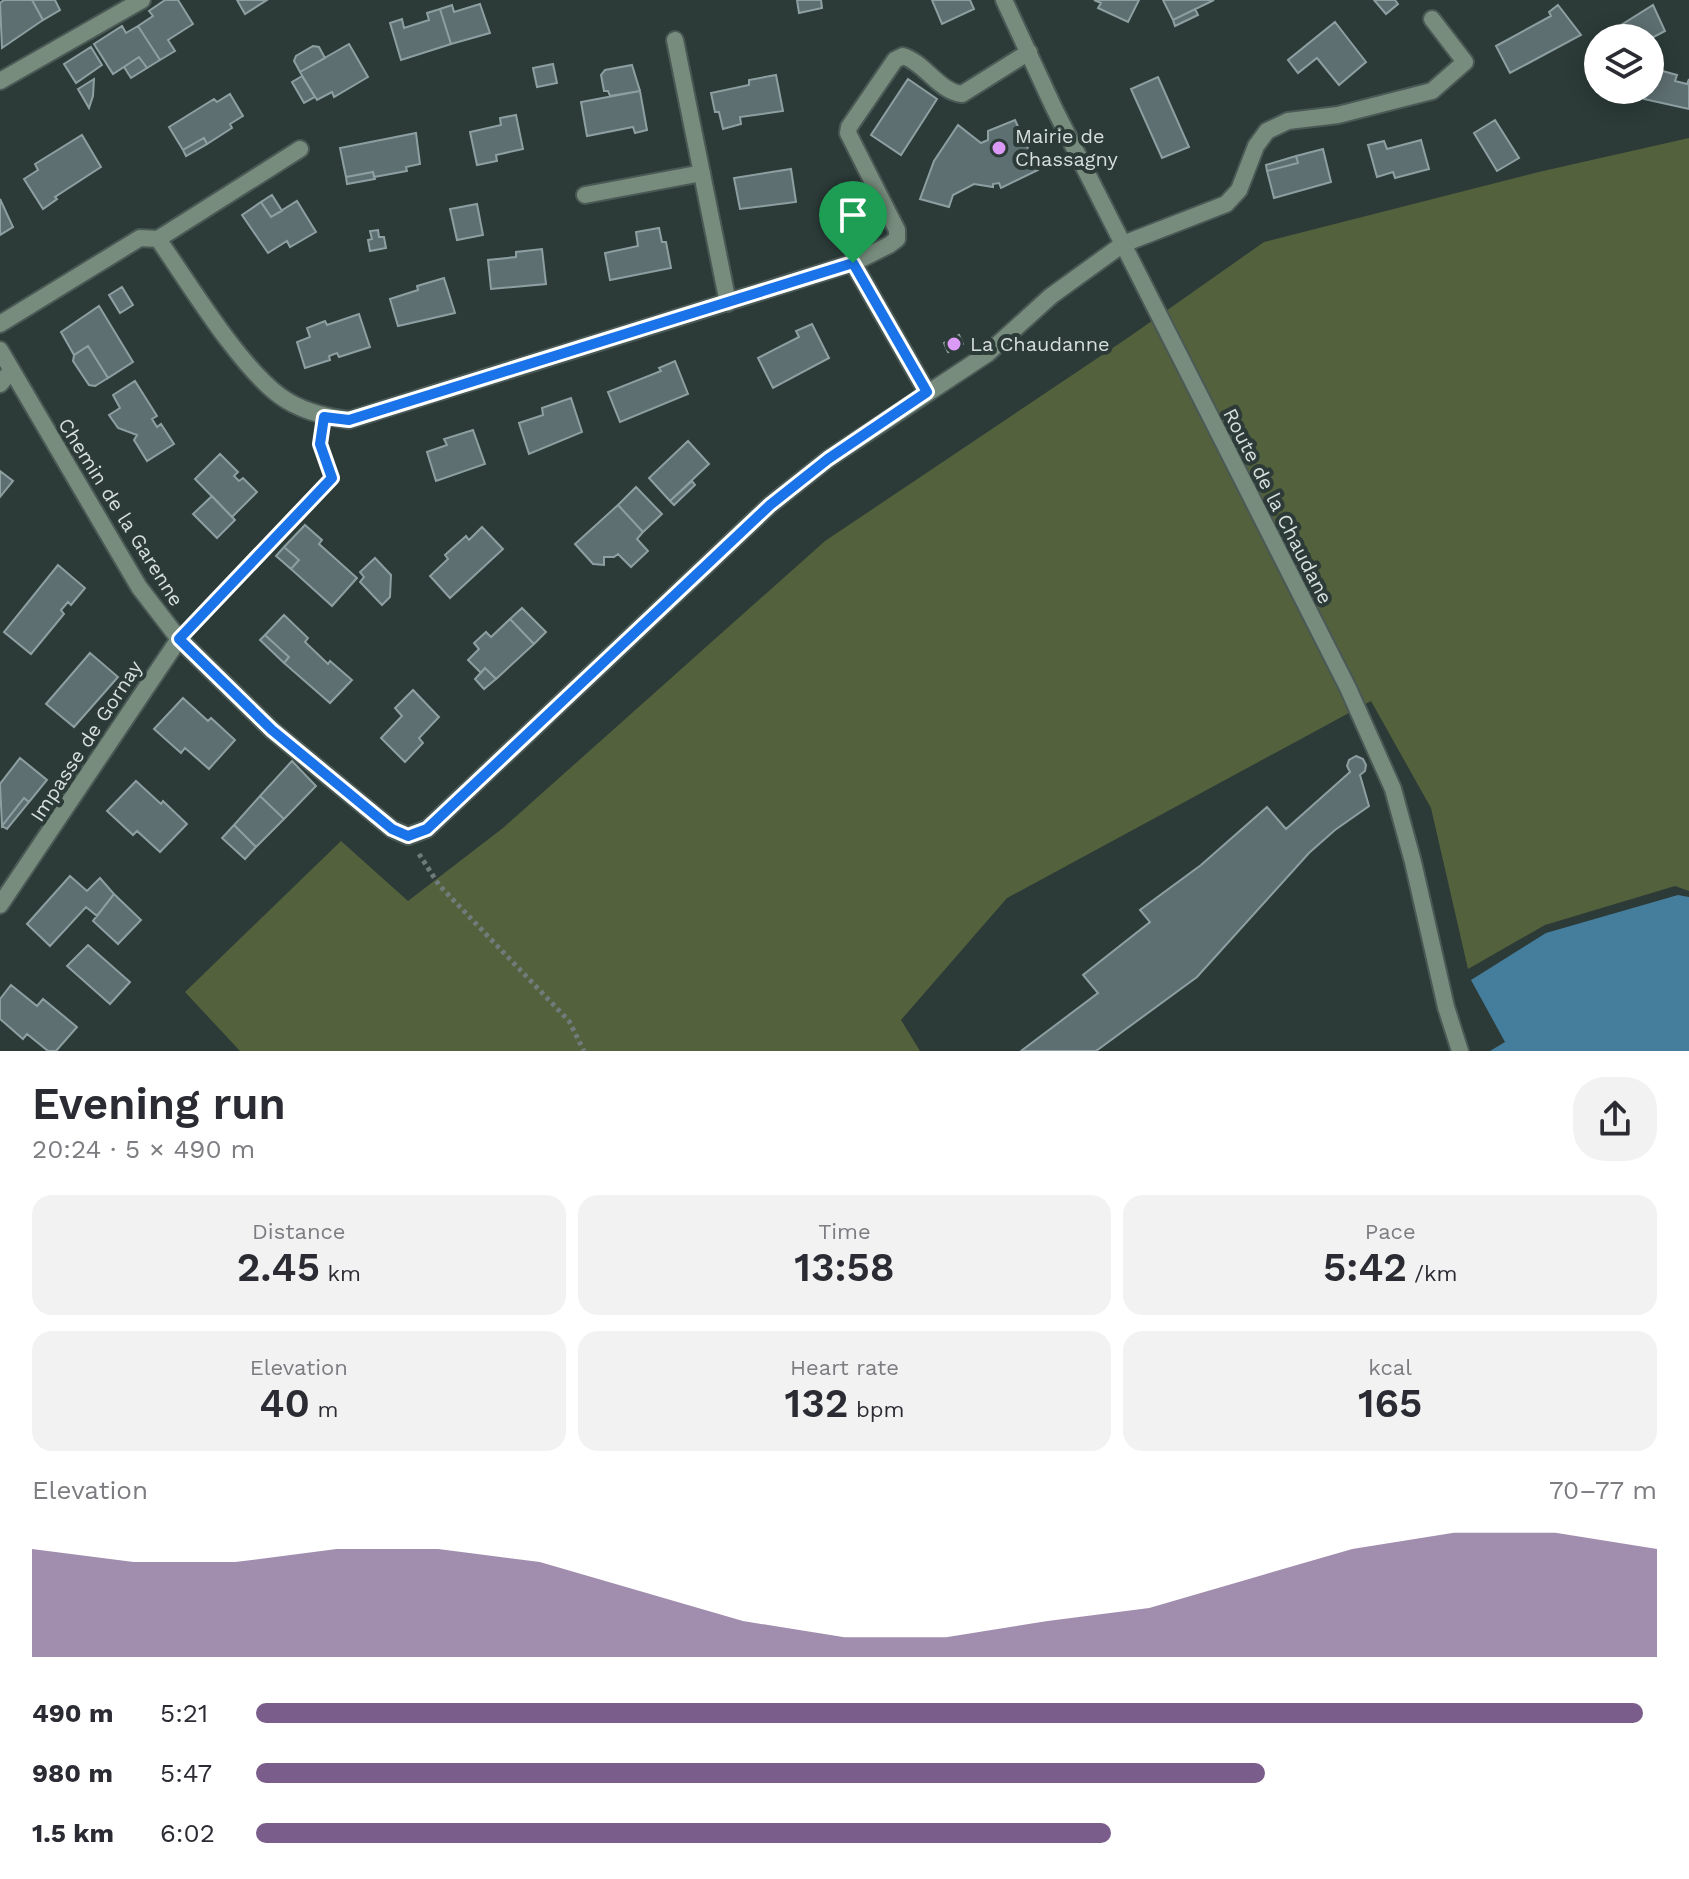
<!DOCTYPE html>
<html lang="en">
<head>
<meta charset="utf-8">
<style>
	body { margin:0; font-family:"Work Sans",sans-serif; background:#f2f2f3; color:#2b2b33; height:100vh; display:flex; flex-direction:column; font-size:30px; white-space:nowrap }
	* { box-sizing:border-box; margin:0 }
	p { font-size:26px; color:#7c7c81 }
	.icon { flex:none; width:44px; height:44px; fill:none; stroke:currentColor; stroke-width:2; stroke-linecap:round; stroke-linejoin:round }
	.map { position:relative; height:1051px; overflow:hidden }
	.sheet { display:flex; flex-direction:column; background:#fff; flex:1 }
	.sheet>* { flex:none }
	.buttons { position:absolute; left:1584px; top:24px; display:grid; gap:16px }
	.buttons a { display:grid; place-items:center; width:80px; height:80px; border-radius:50%; background:#fff; box-shadow:0 4px 20px #0003; font-size:40px }
	.pin { position:absolute; display:grid; place-items:center; width:68px; height:68px; color:#fff; margin:-82px -34px; border-radius:50% 50% 50% 0; rotate:-45deg; box-shadow:0 0 8px #0007 }
	.pin .icon { rotate:45deg }
	.round { display:grid; place-items:center; flex:none; width:84px; height:84px; border-radius:32px; background:#f2f2f3 }
	.headline { display:flex; align-items:center; justify-content:space-between; height:136px; padding:0 32px }
	h1 { font-size:44px; font-weight:600; line-height:60px }
	.figures { display:grid; grid-template-columns:repeat(3,1fr); gap:12px; height:136px; padding:8px 32px }
	.figures div { display:grid; align-content:center; border-radius:20px; background:#f2f2f3; text-align:center }
	.figures b { font-size:40px; font-weight:600 }
	.figures small { font-size:22px; font-weight:400 }
	.figures p { font-size:22px }
	.chart { height:224px; padding:16px 32px }
	.chart p { display:flex; justify-content:space-between }
	.chart svg { width:100%; height:144px; margin-top:8px; fill:#7a5d8b; opacity:.7 }
	ul { padding:0 32px; list-style:none; font-size:26px }
	li { display:grid; grid-template-columns:128px 96px 1fr; align-items:center; height:60px }
	li i { height:20px; border-radius:10px; background:#7a5d8b }
	.map>svg:first-child { display:block }
	.green { fill:#53613d }
	.water { fill:#457e9d }
	.building { fill:#5e6f72; stroke:#8e9fa2; stroke-width:2 }
	.lines { fill:none; stroke-linecap:round; stroke-linejoin:round }
	.minor-casing { stroke:#4b5956; stroke-width:20 }
	.tertiary-casing { stroke:#4b5956; stroke-width:20 }
	.path { stroke:#6f7c79; stroke-width:5; stroke-dasharray:4 4; stroke-linecap:butt }
	.minor { stroke:#778c7c; stroke-width:16 }
	.tertiary { stroke:#778c7c; stroke-width:16 }
	.route-casing { stroke:#fff; stroke-width:16 }
	.route { stroke:#1a73e8; stroke-width:10 }
	.poi-dot { fill:#da9af6; stroke:#2c3b38; stroke-width:3 }
	.labels { text-anchor:middle; stroke-width:8; stroke-linejoin:round; paint-order:stroke }
	.poi-label { font-size:20px; fill:#d6dfdd; stroke:#2c3b38; text-anchor:start }
	.street-label { font-size:20px; fill:#d6dfdd; stroke:#2c3b38 }
</style>
</head>
<body>
<div class="map">
<svg width="1689" height="1051" viewBox="0 0 1689 1051">
	<rect width="100%" height="100%" fill="#2c3b38"/>
	<path class="green" d="M 1689,138 L 1689,891 L 1675,886 L 1545,925 L 1468,969 L 1431,808 L 1371,701 L 1007,898 L 901,1020 L 920,1051 L 240,1051 L 185,992 L 341,841 L 408,901 L 503,828 L 825,541 L 1129,337 L 1264,242 L 1543,171 Z"/>
	<path class="water" d="M 1678,895 L 1689,897 L 1689,1051 L 1490,1051 L 1505,1042 L 1471,980 L 1546,933 Z"/>
	<path class="building" d="M 4,0 L 32,0 L 43,20 L 2,48 L 0,3 Z
		M 32,0 L 55,0 L 60,10 L 43,20 Z
		M 165,0 L 178,0 L 193,24 L 168,40 L 175,51 L 160,60 L 138,26 L 153,16 L 149,11 Z
		M 237,0 L 267,0 L 245,14 Z
		M 797,0 L 821,0 L 822,8 L 799,13 Z
		M 932,0 L 970,0 L 974,9 L 942,24 Z
		M 1094,0 L 1139,0 L 1128,22 L 1098,8 L 1101,3 Z
		M 1163,0 L 1214,0 L 1173,20 Z
		M 1374,0 L 1395,0 L 1398,4 L 1386,14 Z
		M 480,4 L 490,33 L 451,44 L 440,9 L 452,5 L 454,12 Z
		M 1558,5 L 1581,35 L 1510,73 L 1496,46 L 1551,16 L 1549,12 Z
		M 1653,5 L 1665,31 L 1650,39 L 1629,38 L 1621,25 Z
		M 440,9 L 451,44 L 401,60 L 390,23 L 402,19 L 404,28 L 429,20 L 427,13 Z
		M 1195,9 L 1198,15 L 1175,26 L 1173,20 Z
		M 1335,22 L 1366,62 L 1339,85 L 1317,58 L 1298,73 L 1288,60 Z
		M 1621,25 L 1629,38 L 1609,38 L 1607,34 Z
		M 122,26 L 126,33 L 138,26 L 160,60 L 147,68 L 139,57 L 113,74 L 94,44 Z
		M 349,44 L 368,77 L 334,97 L 332,92 L 317,100 L 300,72 Z
		M 313,46 L 319,47 L 325,58 L 300,72 L 294,61 L 296,56 Z
		M 91,47 L 102,65 L 76,83 L 64,64 Z
		M 139,57 L 147,68 L 131,78 L 124,67 Z
		M 553,64 L 557,83 L 537,87 L 533,68 Z
		M 632,65 L 640,91 L 610,96 L 608,91 L 604,91 L 601,75 L 605,70 Z
		M 1659,70 L 1677,75 L 1675,81 L 1687,84 L 1689,79 L 1689,109 L 1644,99 L 1647,90 L 1650,90 L 1650,80 L 1655,82 Z
		M 776,75 L 783,111 L 740,117 L 741,124 L 723,129 L 719,112 L 715,112 L 711,93 L 749,85 L 749,80 Z
		M 302,76 L 315,97 L 304,103 L 292,82 Z
		M 1158,77 L 1189,147 L 1162,158 L 1131,89 Z
		M 94,79 L 93,96 L 89,108 L 78,89 Z
		M 908,79 L 937,99 L 901,155 L 871,135 Z
		M 640,91 L 647,130 L 635,133 L 633,127 L 587,136 L 581,102 Z
		M 230,94 L 243,116 L 230,124 L 232,128 L 207,144 L 204,138 L 183,150 L 169,127 L 214,99 L 217,102 Z
		M 516,115 L 523,149 L 496,155 L 497,161 L 477,165 L 470,132 L 501,125 L 500,118 Z
		M 1015,120 L 1038,170 L 1001,188 L 999,183 L 993,184 L 993,187 L 974,184 L 953,195 L 949,207 L 920,199 L 934,161 L 958,125 L 981,143 L 988,140 L 988,131 Z
		M 1495,120 L 1519,158 L 1497,171 L 1474,133 Z
		M 416,133 L 420,164 L 406,167 L 407,171 L 374,177 L 373,172 L 346,177 L 340,148 Z
		M 82,135 L 101,167 L 55,197 L 57,199 L 43,209 L 24,179 L 38,170 L 35,164 Z
		M 204,138 L 207,144 L 186,156 L 183,150 Z
		M 1421,140 L 1429,169 L 1395,178 L 1393,172 L 1377,177 L 1368,145 L 1384,141 L 1387,149 Z
		M 1323,149 L 1331,182 L 1274,198 L 1267,171 L 1298,163 L 1296,156 Z
		M 1296,156 L 1298,163 L 1267,171 L 1266,165 Z
		M 791,169 L 796,202 L 740,209 L 734,178 Z
		M 373,172 L 375,179 L 347,184 L 346,177 Z
		M 272,195 L 282,211 L 271,217 L 261,202 Z
		M 0,199 L 13,227 L 0,235 Z
		M 297,201 L 316,232 L 290,247 L 287,241 L 268,253 L 242,215 L 261,202 L 271,217 Z
		M 477,204 L 483,235 L 457,240 L 450,209 Z
		M 659,228 L 662,242 L 666,242 L 671,268 L 610,280 L 605,253 L 638,246 L 636,232 Z
		M 378,230 L 379,237 L 384,237 L 386,248 L 370,251 L 368,240 L 372,239 L 370,231 Z
		M 542,249 L 546,284 L 491,289 L 488,260 L 516,257 L 516,252 Z
		M 444,278 L 455,313 L 398,326 L 390,299 L 418,290 L 417,286 Z
		M 122,287 L 133,305 L 120,313 L 109,295 Z
		M 99,306 L 133,362 L 108,378 L 88,346 L 74,355 L 61,332 Z
		M 359,314 L 370,347 L 339,357 L 337,353 L 329,356 L 330,360 L 305,368 L 297,342 L 310,337 L 307,328 L 325,321 L 327,325 Z
		M 812,324 L 829,358 L 773,388 L 758,358 L 799,337 L 796,331 Z
		M 959,335 L 963,344 L 948,352 L 944,343 Z
		M 88,346 L 108,378 L 95,386 L 89,385 L 73,361 L 74,355 Z
		M 675,361 L 688,394 L 620,422 L 608,392 L 661,371 L 659,368 Z
		M 135,381 L 157,416 L 152,419 L 157,427 L 161,424 L 174,444 L 147,461 L 134,440 L 137,435 L 118,428 L 109,415 L 120,408 L 113,395 Z
		M 571,398 L 582,432 L 529,454 L 519,423 L 543,415 L 542,408 Z
		M 473,430 L 485,464 L 436,481 L 427,452 L 447,445 L 444,439 Z
		M 688,441 L 709,464 L 670,501 L 649,478 Z
		M 220,454 L 238,472 L 234,476 L 239,481 L 243,478 L 257,492 L 232,517 L 195,479 Z
		M 0,471 L 13,481 L 0,497 Z
		M 692,481 L 695,485 L 674,505 L 670,501 Z
		M 636,487 L 662,514 L 643,532 L 618,505 Z
		M 212,496 L 235,520 L 217,538 L 193,514 Z
		M 618,505 L 643,532 L 637,539 L 648,551 L 631,567 L 618,554 L 614,557 L 604,557 L 604,565 L 593,564 L 575,544 Z
		M 305,525 L 322,540 L 319,544 L 357,578 L 332,606 L 291,569 L 299,560 L 284,547 Z
		M 482,527 L 503,549 L 450,598 L 430,576 L 448,559 L 445,555 L 466,536 L 469,540 Z
		M 284,547 L 299,560 L 291,569 L 276,556 Z
		M 375,558 L 391,575 L 390,597 L 382,605 L 360,582 L 364,577 L 360,572 Z
		M 58,565 L 85,588 L 71,605 L 68,602 L 61,610 L 64,614 L 31,654 L 4,632 Z
		M 522,608 L 546,632 L 534,644 L 510,619 Z
		M 284,615 L 308,638 L 305,642 L 328,664 L 330,661 L 352,680 L 330,703 L 284,663 L 289,657 L 265,635 Z
		M 510,619 L 534,644 L 496,679 L 485,668 L 481,673 L 468,660 L 479,649 L 474,643 L 486,632 L 491,637 Z
		M 265,635 L 289,657 L 284,663 L 260,640 Z
		M 90,653 L 118,677 L 74,727 L 46,704 Z
		M 485,668 L 496,679 L 484,689 L 475,679 Z
		M 413,690 L 439,717 L 419,738 L 423,743 L 405,762 L 381,738 L 402,716 L 395,708 Z
		M 183,698 L 208,721 L 211,718 L 235,740 L 209,769 L 185,748 L 181,753 L 154,729 Z
		M 1356,756 L 1363,759 L 1366,765 L 1365,771 L 1360,775 L 1369,806 L 1335,830 L 1309,853 L 1197,977 L 1096,1051 L 1021,1051 L 1098,993 L 1083,975 L 1150,922 L 1140,910 L 1201,865 L 1267,807 L 1286,829 L 1350,772 L 1347,766 L 1349,760 Z
		M 20,758 L 47,780 L 29,802 L 24,798 L 2,826 L 0,784 Z
		M 292,761 L 316,786 L 284,819 L 260,796 Z
		M 136,781 L 161,804 L 163,801 L 187,824 L 160,852 L 137,831 L 133,835 L 107,811 Z
		M 260,796 L 284,819 L 256,847 L 234,825 Z
		M 24,798 L 29,802 L 7,829 L 2,826 Z
		M 234,825 L 256,847 L 245,859 L 222,838 Z
		M 70,876 L 87,891 L 100,878 L 114,894 L 97,916 L 86,907 L 50,946 L 27,924 Z
		M 114,894 L 141,920 L 118,944 L 93,921 Z
		M 88,945 L 130,982 L 110,1004 L 67,966 Z
		M 11,985 L 37,1006 L 43,999 L 77,1027 L 56,1051 L 48,1051 L 27,1034 L 23,1039 L 0,1019 L 0,999 Z"/>
	<g class="lines">
		<defs>
			<path id="minor" d="M 675,40 L 728,303
				M 0,81 L 142,0
				M 585,195 L 702,173
				M 158,239 L 300,149
				M 853,263 L 889,245 L 897,239 L 897,230 L 848,133 L 849,127 L 895,60 L 903,56 C 925,63 938,91 962,94 L 1029,52
				M 0,324 L 140,238 L 158,239 C 189,283 238,365 280,396 C 299,410 326,417 349,420 L 853,263 L 927,392
				M 0,350 L 139,587 L 179,639 L 272,730 L 392,829 L 408,836 L 427,829 L 770,505 L 828,459 L 987,354 L 1051,296 L 1123,244 L 1226,204 L 1239,190 L 1256,146 L 1267,131 L 1288,121 L 1338,115 L 1432,91 L 1465,62 L 1432,19
				M 0,384 L 11,371
				M 0,905 L 179,639"/>
			<path id="tertiary" d="M 1004,0 L 1054,108 L 1348,688 L 1393,789 L 1413,862 L 1446,1007 L 1460,1051"/>
		</defs>
		<use href="#minor" class="minor-casing"/>
		<use href="#tertiary" class="tertiary-casing"/>
		<path class="path" d="M 193,625 L 332,478 L 320,444 L 321,433
			M 419,854 L 439,885 L 569,1021 L 584,1051"/>
		<use href="#minor" class="minor"/>
		<use href="#tertiary" class="tertiary"/>
	</g>
	<g class="lines">
		<defs>
			<path id="route" d="M 853,263 L 927,392 L 828,459 L 770,505 L 427,829 L 408,836 L 392,829 L 272,730 L 179,639 L 332,478 L 320,444 L 324,417 L 349,420 Z"/>
		</defs>
		<use href="#route" class="route-casing"/>
		<use href="#route" class="route"/>
	</g>
	<g class="poi-dot">
		<circle cx="999" cy="148" r="8"/>
		<circle cx="954" cy="344" r="8"/>
	</g>
	<g class="labels">
		<g class="poi-label">
			<text x="1015" y="143">Mairie de<tspan x="1015" dy="23">Chassagny</tspan></text>
			<text x="970" y="351">La Chaudanne</text>
		</g>
		<g class="street-label">
			<text transform="translate(1278 506) rotate(63)" y="7">Route de la Chaudane</text>
			<text transform="translate(121 512) rotate(58)" y="7">Chemin de la Garenne</text>
			<text transform="translate(86 741) rotate(-57)" y="7">Impasse de Gornay</text>
		</g>
	</g>
</svg>
<div class="buttons">
<a><svg class="icon" aria-label="layers" viewBox="0 0 24 24"><path d="M12 4l9 5-9 5-9-5zM3 14l9 5 9-5"/></svg></a>
</div>
<div class="pin" style="left:853px;top:263px;background:#1e9e55"><svg class="icon" aria-label="arrive" viewBox="0 0 24 24"><path d="M6 21V4h12l-3 4 3 4H6"/></svg></div>
</div>
<section class="sheet">
<div class="headline"><div><h1>Evening run</h1><p>20:24 · 5 × 490 m</p></div><a class="round"><svg class="icon" aria-label="share" viewBox="0 0 24 24"><path d="M12 15V3M7 8l5-5 5 5M5 13v7h14v-7"/></svg></a></div>
<div class="figures">
<div><p>Distance</p><b>2.45<small> km</small></b></div>
<div><p>Time</p><b>13:58</b></div>
<div><p>Pace</p><b>5:42<small> /km</small></b></div>
</div>
<div class="figures">
<div><p>Elevation</p><b>40<small> m</small></b></div>
<div><p>Heart rate</p><b>132<small> bpm</small></b></div>
<div><p>kcal</p><b>165</b></div>
</div>
<div class="chart"><p><span>Elevation</span>70–77 m</p>
<svg viewBox="0 0 160 44" preserveAspectRatio="none"><path d="M0 44V11L10 15L20 15L30 11L40 11L50 15L60 24L70 33L80 38L90 38L100 33L110 29L120 20L130 11L140 6L150 6L160 11V44z"/></svg>
</div>
<ul>
<li><b>490 m</b>5:21<i style="width:99%"></i></li>
<li><b>980 m</b>5:47<i style="width:72%"></i></li>
<li><b>1.5 km</b>6:02<i style="width:61%"></i></li>
</ul>
</section>
</body>
</html>
